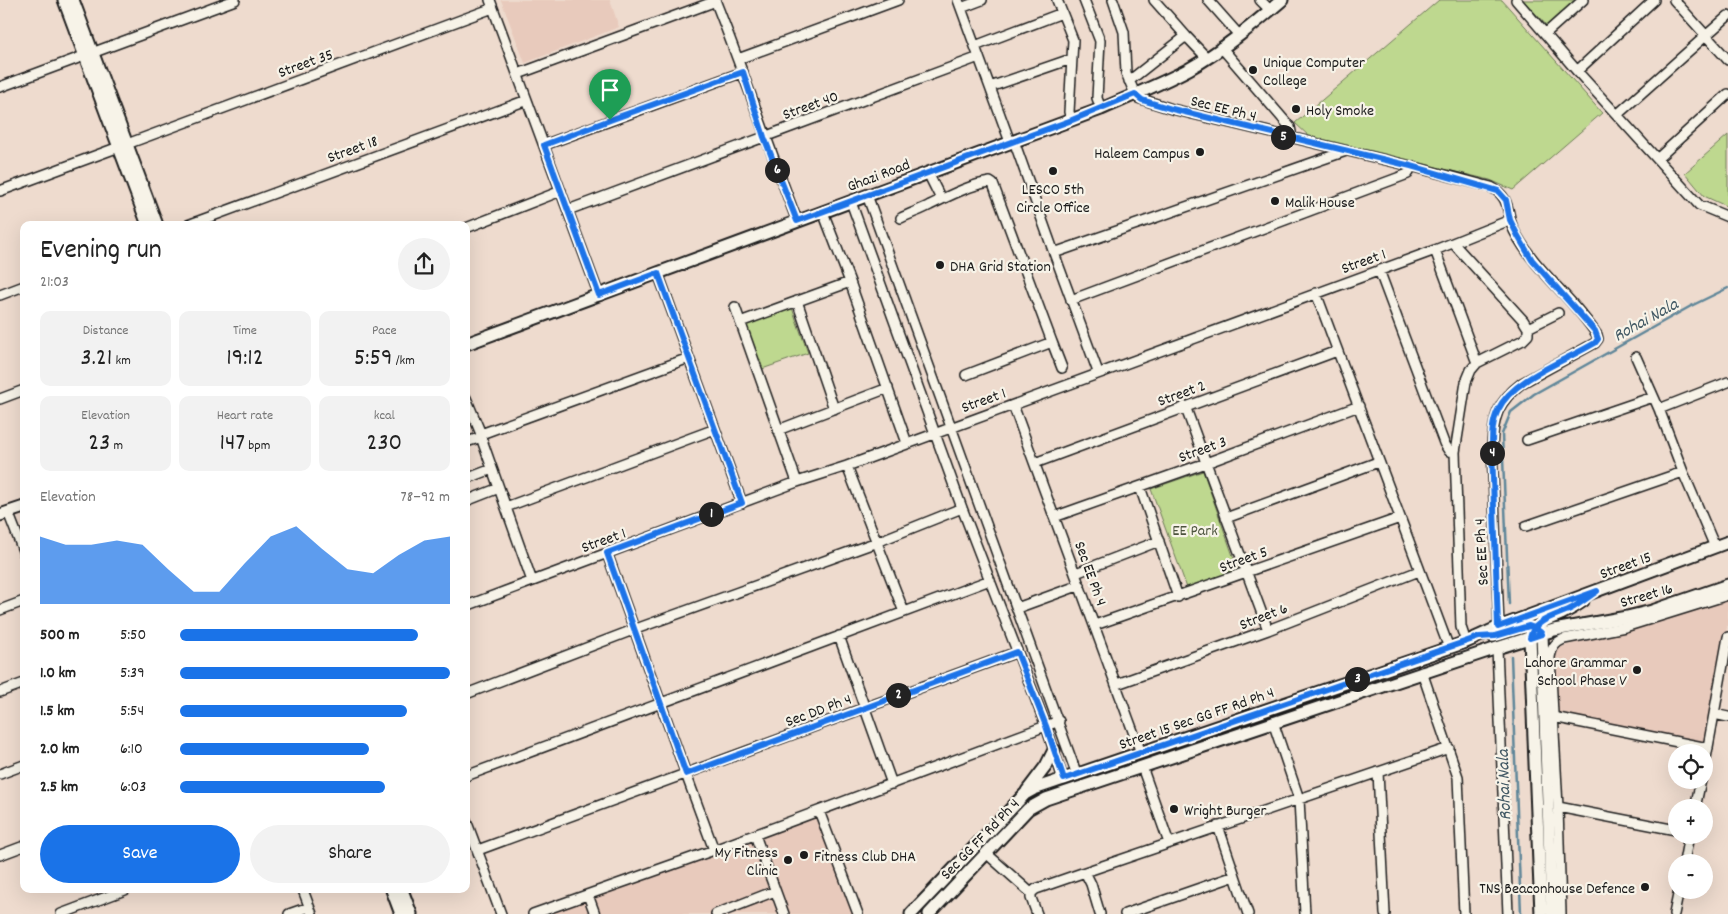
<!DOCTYPE html>
<html lang="en">
<head>
<meta charset="utf-8">
<style>
	body { margin:0; font-family:Dekko,sans-serif; background:#f2f2f2; color:#222; height:100vh; display:flex; flex-direction:column; font-size:19px; white-space:nowrap }
	* { box-sizing:border-box; margin:0 }
	p { font-size:16px; color:#767676 }
	.icon { flex:none; width:28px; height:28px; fill:none; stroke:currentColor; stroke-width:2; stroke-linecap:round; stroke-linejoin:round }
	.map { position:relative; flex:1; overflow:hidden }
	.details { position:absolute; left:20px; top:221px; width:450px; height:672px; display:flex; flex-direction:column; background:#fff; border-radius:10px; box-shadow:0 5px 20px #0002 }
	.details>* { flex:none }
	.fabs { position:absolute; left:1668px; top:744px; display:grid; gap:10px }
	.fabs a { display:grid; place-items:center; width:45px; height:45px; border-radius:50%; background:#fff; box-shadow:0 5px 20px #0002; font-size:25px }
	.pin { position:absolute; display:grid; place-items:center; width:42px; height:42px; color:#fff; margin:-51px -21px; border-radius:50% 50% 50% 0; rotate:-45deg; box-shadow:0 0 5px #0007 }
	.pin .icon { rotate:45deg }
	.km { position:absolute; width:25px; height:25px; margin:-12px; border-radius:50%; background:#222; color:#fff; font-size:14px; line-height:25px; text-align:center }
	.round { display:grid; place-items:center; flex:none; width:52px; height:52px; border-radius:26px; background:#f2f2f2 }
	.head { display:flex; align-items:center; justify-content:space-between; height:85px; padding:0 20px }
	h1 { font-size:28px; font-weight:600; line-height:38px }
	.metrics { display:grid; grid-template-columns:repeat(3,1fr); gap:8px; height:85px; padding:5px 20px }
	.metrics div { display:grid; align-content:center; border-radius:10px; background:#f2f2f2; text-align:center }
	.metrics b { font-size:25px; font-weight:600 }
	.metrics small { font-size:14px; font-weight:400 }
	.metrics p { font-size:14px }
	.chart { height:140px; padding:10px 20px }
	.chart p { display:flex; justify-content:space-between }
	.chart svg { width:100%; height:90px; margin-top:5px; fill:#1a73e8; opacity:.7 }
	.button { display:flex; gap:10px; margin-top:auto; padding:10px 20px }
	.button a { flex:1; height:58px; border-radius:30px; background:#1a73e8; color:#fff; font-size:20px; font-weight:600; line-height:58px; text-align:center }
	.button a+a { background:#f2f2f2; color:#222 }
	ul { padding:0 20px; list-style:none; font-size:16px }
	li { display:grid; grid-template-columns:80px 60px 1fr; align-items:center; height:38px }
	li i { height:12px; border-radius:6px; background:#1a73e8 }
	.map>svg:first-child { display:block }
	.built { fill:#e8cabc }
	.green { fill:#bed88f; stroke:#6d7a56 }
	.lines { fill:none; stroke-linecap:round; stroke-linejoin:round }
	.stream { stroke:#5f8699; stroke-width:2.5 }
	.minor-casing { stroke:#1c1c1c; stroke-width:12 }
	.major-casing { stroke:#1c1c1c; stroke-width:15 }
	.minor { stroke:#f7f3e8; stroke-width:9 }
	.major { stroke:#f7f3e8; stroke-width:11 }
	.route-casing { stroke:#fff; stroke-width:10 }
	.route { stroke:#1a73e8; stroke-width:6 }
	.poi-dot { fill:#1c1c1c; stroke:#f7f3e8; stroke-width:2 }
	.labels { text-anchor:middle; stroke-width:4.5; stroke-linejoin:round; paint-order:stroke }
	.poi-label { font-size:16px; fill:#1c1c1c; stroke:#f7f3e8; text-anchor:start }
	.street-label { font-size:16px; fill:#1c1c1c; stroke:#f7f3e8 }
	.park-label { font-size:16px; fill:#4d543e; stroke:#f7f3e8 }
	.water-label { font-size:18px; font-style:italic; fill:#435a65; stroke:#f7f3e8 }
</style>
</head>
<body>
<div class="map">
<svg width="1728" height="914" viewBox="0 0 1728 914">
	<rect width="100%" height="100%" fill="#eedbce"/>
	<filter id="ink" filterUnits="userSpaceOnUse"><feTurbulence type="fractalNoise" baseFrequency=".02" numOctaves="2"/><feDisplacementMap in="SourceGraphic" scale="10" xChannelSelector="R" yChannelSelector="G"/><feConvolveMatrix kernelMatrix="1 2 1 2 8 2 1 2 1" color-interpolation-filters="sRGB"/></filter>
	<g filter="url(#ink)">
		<path class="built" d="M 501,0 L 610,0 L 619,27 L 525,63 Z
			M 1728,597 L 1728,622 L 1705,746 L 1554,714 L 1555,649 Z
			M 817,815 L 855,914 L 544,914 Z"/>
		<path class="green" d="M 1439,0 L 1502,0 L 1602,113 L 1513,190 L 1490,180 L 1311,138 L 1295,123 Z
			M 1523,0 L 1576,0 L 1547,26 Z
			M 1728,135 L 1728,207 L 1704,196 L 1685,173 Z
			M 792,308 L 808,353 L 762,369 L 746,324 Z
			M 1203,471 L 1238,570 L 1187,588 L 1151,489 Z"/>
		<g class="lines">
			<path class="stream" d="M 1509,604 L 1502,434 L 1511,412 L 1534,394 L 1691,306 L 1728,288
				M 1511,656 L 1521,914"/>
			<defs>
				<path id="minor" d="M 490,0 L 599,295
					M 715,0 C 744,73 769,148 797,221
					M 958,0 L 1010,142
					M 1057,0 L 1073,40 L 1069,112 L 1072,120
					M 1084,0 L 1100,41 L 1097,98 L 1101,109
					M 1113,0 L 1124,32 L 1126,73 L 1135,94 L 1138,98 L 1172,109 L 1411,166 L 1491,187 C 1506,195 1507,204 1510,218 C 1511,224 1514,231 1517,236 C 1538,273 1574,299 1597,335 L 1598,339 L 1595,343 L 1522,383 C 1497,402 1493,418 1492,448 L 1499,627
					M 1208,0 L 1239,35
					M 1260,0 L 1270,10
					M 1516,0 L 1577,71 L 1699,205 L 1728,217
					M 1674,0 L 1728,60
					M 961,8 L 982,0
					M 1545,34 L 1583,0
					M 1186,36 L 1207,58
					M 975,46 L 1062,13
					M 1221,47 L 1290,127 L 1291,132 L 1290,138
					M 738,59 L 898,0
					M 1577,71 L 1654,0
					M 518,74 L 716,1
					M 1129,81 L 1186,36 L 1154,0
					M 0,87 L 235,0
					M 990,87 L 1071,59
					M 1618,114 L 1728,16
					M 1014,141 L 1054,253 L 1098,372
					M 127,144 L 493,8
					M 544,145 L 743,72
					M 1657,159 L 1728,94
					M 928,173 L 941,199
					M 0,191 L 119,147
					M 867,195 L 1077,775
					M 851,202 L 962,508 L 1046,726 L 1063,779
					M 568,210 L 979,57
					M 823,212 L 850,282 L 907,443
					M 901,218 C 911,213 921,210 930,205 C 949,196 969,185 990,182 L 993,184 L 1052,342 L 966,375
					M 188,225 L 527,100
					M 466,228 L 561,191
					M 1453,243 L 1523,320 L 1528,328 L 1528,335 L 1523,340 L 1477,363 L 1471,370 L 1466,382 L 1455,452 L 1461,627 L 1466,642
					M 1435,250 L 1477,363
					M 1054,253 L 1346,151
					M 1379,270 L 1444,443 L 1449,451 L 1455,452
					M 658,273 L 742,503
					M 1316,293 L 1449,648
					M 0,295 L 24,286
					M 1071,300 L 1408,174 L 1411,166
					M 797,301 L 834,409
					M 735,307 L 797,482
					M 740,322 L 850,282
					M 1528,328 L 1558,313
					M 1052,342 L 1062,368
					M 1636,357 L 1659,409 L 1683,472 L 1715,547
					M 466,398 L 481,434 L 479,438 L 482,440 L 532,581
					M 0,399 L 24,390
					M 1013,405 L 1141,753
					M 1185,406 L 1268,630
					M 1659,409 L 1728,382
					M 778,430 L 888,388
					M 481,434 L 689,358
					M 1527,440 L 1653,397
					M 466,442 L 479,438
					M 1035,463 L 1337,351
					M 847,466 L 904,612
					M 466,479 L 492,469
					M 1140,487 L 1178,597
					M 466,501 L 499,488
					M 506,507 L 715,429
					M 8,512 L 24,553
					M 1054,517 L 1206,463 L 1359,406
					M 1226,518 L 1378,462
					M 1526,526 L 1683,472
					M 607,553 L 686,774 L 714,850
					M 1076,573 L 1159,541
					M 466,606 L 797,482 L 847,466 L 1435,250 L 1510,220
					M 1017,608 L 1080,585
					M 0,610 L 24,601
					M 1095,625 L 1400,518
					M 839,636 L 892,784
					M 1497,648 L 1508,914
					M 1422,672 L 1458,777 L 1464,914
					M 1117,684 L 1268,630 L 1419,571
					M 0,692 L 24,683
					M 466,694 L 633,630 L 877,542 L 962,508
					M 1714,714 L 1728,717
					M 1553,717 L 1708,748
					M 1273,722 L 1299,799 L 1305,914
					M 1142,767 L 1169,843
					M 1704,769 L 1728,637
					M 1378,772 L 1385,914
					M 0,774 L 24,765
					M 466,776 L 990,580
					M 1558,807 L 1676,830
					M 1695,808 L 1701,780
					M 819,811 L 858,914
					M 466,820 L 501,914
					M 1218,826 L 1248,914
					M 755,835 L 784,914
					M 478,850 L 1017,652
					M 986,853 L 1031,893 L 1031,898 L 1037,914
					M 0,855 L 24,846
					M 1684,862 L 1689,835
					M 1085,872 L 1091,884 L 1100,914
					M 303,890 L 312,914
					M 1031,893 L 1036,889 L 1085,872 L 1449,748
					M 588,895 L 595,914
					M 61,914 L 125,890
					M 289,914 L 309,907
					M 533,914 L 714,850 L 1059,721
					M 716,914 L 775,891
					M 1125,914 L 1235,876
					M 1561,914 L 1558,807 L 1550,657 C 1552,648 1554,643 1564,639 L 1625,627 L 1728,595
					M 1674,914 L 1679,890"/>
				<path id="major" d="M 64,0 L 148,225
					M 73,0 L 157,225
					M 466,344 L 1101,109 C 1131,96 1161,84 1189,69 C 1223,50 1253,25 1282,0
					M 0,515 L 24,507
					M 1493,636 C 1508,633 1530,618 1542,634 L 1552,914
					M 1027,791 L 1046,766 L 1054,750
					M 392,890 L 401,914
					M 402,890 L 411,914
					M 911,914 L 1025,794 L 1034,789 L 1466,642 L 1499,627 L 1728,542
					M 929,914 L 1028,809 L 1046,799 L 1497,648 L 1554,630 L 1627,617 L 1652,611 L 1728,585
					M 1541,914 L 1530,638 C 1533,623 1549,619 1561,614 C 1569,610 1576,606 1583,601"/>
			</defs>
			<use href="#minor" class="minor-casing"/>
			<use href="#major" class="major-casing"/>
			<use href="#minor" class="minor"/>
			<use href="#major" class="major"/>
		</g>
	</g>
	<g class="lines" filter="url(#ink)">
		<defs>
			<path id="route" d="M 610,120 L 544,145 L 599,295 L 658,273 L 742,503 L 607,553 L 686,774 L 1017,652 L 1046,726 L 1064,779 L 1479,637 L 1495,636 L 1529,626 C 1535,628 1539,630 1542,634 L 1530,638 C 1534,618 1559,616 1574,607 C 1582,602 1590,596 1597,591 L 1498,627 L 1492,448 C 1492,435 1492,422 1498,410 C 1511,381 1559,363 1586,348 L 1595,343 L 1598,339 L 1595,331 L 1532,260 L 1518,236 L 1510,220 L 1506,200 L 1498,191 L 1411,166 L 1172,109 L 1142,100 L 1135,94 L 1072,120 L 797,221 L 764,137 L 743,72 L 610,120"/>
		</defs>
		<use href="#route" class="route-casing"/>
		<use href="#route" class="route"/>
	</g>
	<g class="poi-dot">
		<circle cx="1253" cy="70" r="5"/>
		<circle cx="1296" cy="109" r="5"/>
		<circle cx="1200" cy="152" r="5"/>
		<circle cx="1053" cy="171" r="5"/>
		<circle cx="1275" cy="201" r="5"/>
		<circle cx="940" cy="265" r="5"/>
		<circle cx="1637" cy="670" r="5"/>
		<circle cx="1174" cy="809" r="5"/>
		<circle cx="804" cy="855" r="5"/>
		<circle cx="788" cy="860" r="5"/>
		<circle cx="1645" cy="887" r="5"/>
	</g>
	<g class="labels">
		<g class="poi-label">
			<text x="1263" y="67">Unique Computer<tspan x="1263" dy="18">College</tspan></text>
			<text x="1306" y="115">Holy Smoke</text>
			<text x="1190" y="158" text-anchor="end">Haleem Campus</text>
			<text x="1053" y="194" text-anchor="middle">LESCO 5th<tspan x="1053" dy="18">Circle Office</tspan></text>
			<text x="1285" y="207">Malik House</text>
			<text x="950" y="271">DHA Grid Station</text>
			<text x="1627" y="667" text-anchor="end">Lahore Grammar<tspan x="1627" dy="18">School Phase V</tspan></text>
			<text x="1184" y="815">Wright Burger</text>
			<text x="778" y="857" text-anchor="end">My Fitness<tspan x="778" dy="18">Clinic</tspan></text>
			<text x="814" y="861">Fitness Club DHA</text>
			<text x="1635" y="893" text-anchor="end">TNS Beaconhouse Defence</text>
		</g>
		<g class="street-label">
			<text transform="translate(305 62) rotate(-20)" y="6">Street 35</text>
			<text transform="translate(810 104) rotate(-20)" y="6">Street 40</text>
			<text transform="translate(1224 107) rotate(14)" y="6">Sec EE Ph 4</text>
			<text transform="translate(352 148) rotate(-20)" y="6">Street 18</text>
			<text transform="translate(878 174) rotate(-21)" y="6">Ghazi Road</text>
			<text transform="translate(1363 260) rotate(-20)" y="6">Street 1</text>
			<text transform="translate(1181 392) rotate(-20)" y="6">Street 2</text>
			<text transform="translate(983 399) rotate(-20)" y="6">Street 1</text>
			<text transform="translate(1202 448) rotate(-20)" y="6">Street 3</text>
			<text transform="translate(603 539) rotate(-20)" y="6">Street 1</text>
			<text transform="translate(1480 552) rotate(-93)" y="6">Sec EE Ph 4</text>
			<text transform="translate(1243 558) rotate(-20)" y="6">Street 5</text>
			<text transform="translate(1625 564) rotate(-20)" y="6">Street 15</text>
			<text transform="translate(1092 573) rotate(70)" y="6">Sec EE Ph 4</text>
			<text transform="translate(1646 594) rotate(-16)" y="6">Street 16</text>
			<text transform="translate(1263 615) rotate(-21)" y="6">Street 6</text>
			<text transform="translate(818 709) rotate(-20)" y="6">Sec DD Ph 4</text>
			<text transform="translate(1196 717) rotate(-19)" y="6">Street 15 Sec GG FF Rd Ph 4</text>
			<text transform="translate(979 838) rotate(-46)" y="6">Sec GG FF Rd Ph 4</text>
		</g>
		<g class="park-label">
			<text x="1195" y="535">EE Park</text>
		</g>
		<g class="water-label">
			<text transform="translate(1645 319) rotate(-29)" y="6">Rohai Nala</text>
			<text transform="translate(1503 785) rotate(-92)" y="6">Rohai Nala</text>
		</g>
	</g>
</svg>
<div class="fabs">
<a><svg class="icon" aria-label="locate" viewBox="0 0 24 24"><circle cx="12" cy="12" r="6"/><path d="M12 2v4M12 18v4M2 12h4M18 12h4"/></svg></a>
<a>+</a>
<a>−</a>
</div>
<div class="pin" style="left:610px;top:120px;background:#1e9e55"><svg class="icon" aria-label="arrive" viewBox="0 0 24 24"><path d="M6 21V4h12l-3 4 3 4H6"/></svg></div>
<b class="km" style="left:711px;top:514px">1</b>
<b class="km" style="left:898px;top:695px">2</b>
<b class="km" style="left:1357px;top:679px">3</b>
<b class="km" style="left:1492px;top:453px">4</b>
<b class="km" style="left:1283px;top:137px">5</b>
<b class="km" style="left:777px;top:170px">6</b>
<section class="details">
<div class="head"><div><h1>Evening run</h1><p>21:03</p></div><a class="round"><svg class="icon" aria-label="share" viewBox="0 0 24 24"><path d="M12 15V3M7 8l5-5 5 5M5 13v7h14v-7"/></svg></a></div>
<div class="metrics">
<div><p>Distance</p><b>3.21<small> km</small></b></div>
<div><p>Time</p><b>19:12</b></div>
<div><p>Pace</p><b>5:59<small> /km</small></b></div>
</div>
<div class="metrics">
<div><p>Elevation</p><b>23<small> m</small></b></div>
<div><p>Heart rate</p><b>147<small> bpm</small></b></div>
<div><p>kcal</p><b>230</b></div>
</div>
<div class="chart"><p><span>Elevation</span>78–92 m</p>
<svg viewBox="0 0 160 44" preserveAspectRatio="none"><path d="M0 44V11L10 15L20 15L30 13L40 15L50 27L60 38L70 38L80 24L90 11L100 6L110 17L120 27L130 29L140 20L150 13L160 11V44z"/></svg>
</div>
<ul>
<li><b>500 m</b>5:50<i style="width:88%"></i></li>
<li><b>1.0 km</b>5:39<i style="width:100%"></i></li>
<li><b>1.5 km</b>5:54<i style="width:84%"></i></li>
<li><b>2.0 km</b>6:10<i style="width:70%"></i></li>
<li><b>2.5 km</b>6:03<i style="width:76%"></i></li>
</ul>
<div class="button"><a>Save</a><a>Share</a></div>
</section>
</div>
</body>
</html>
